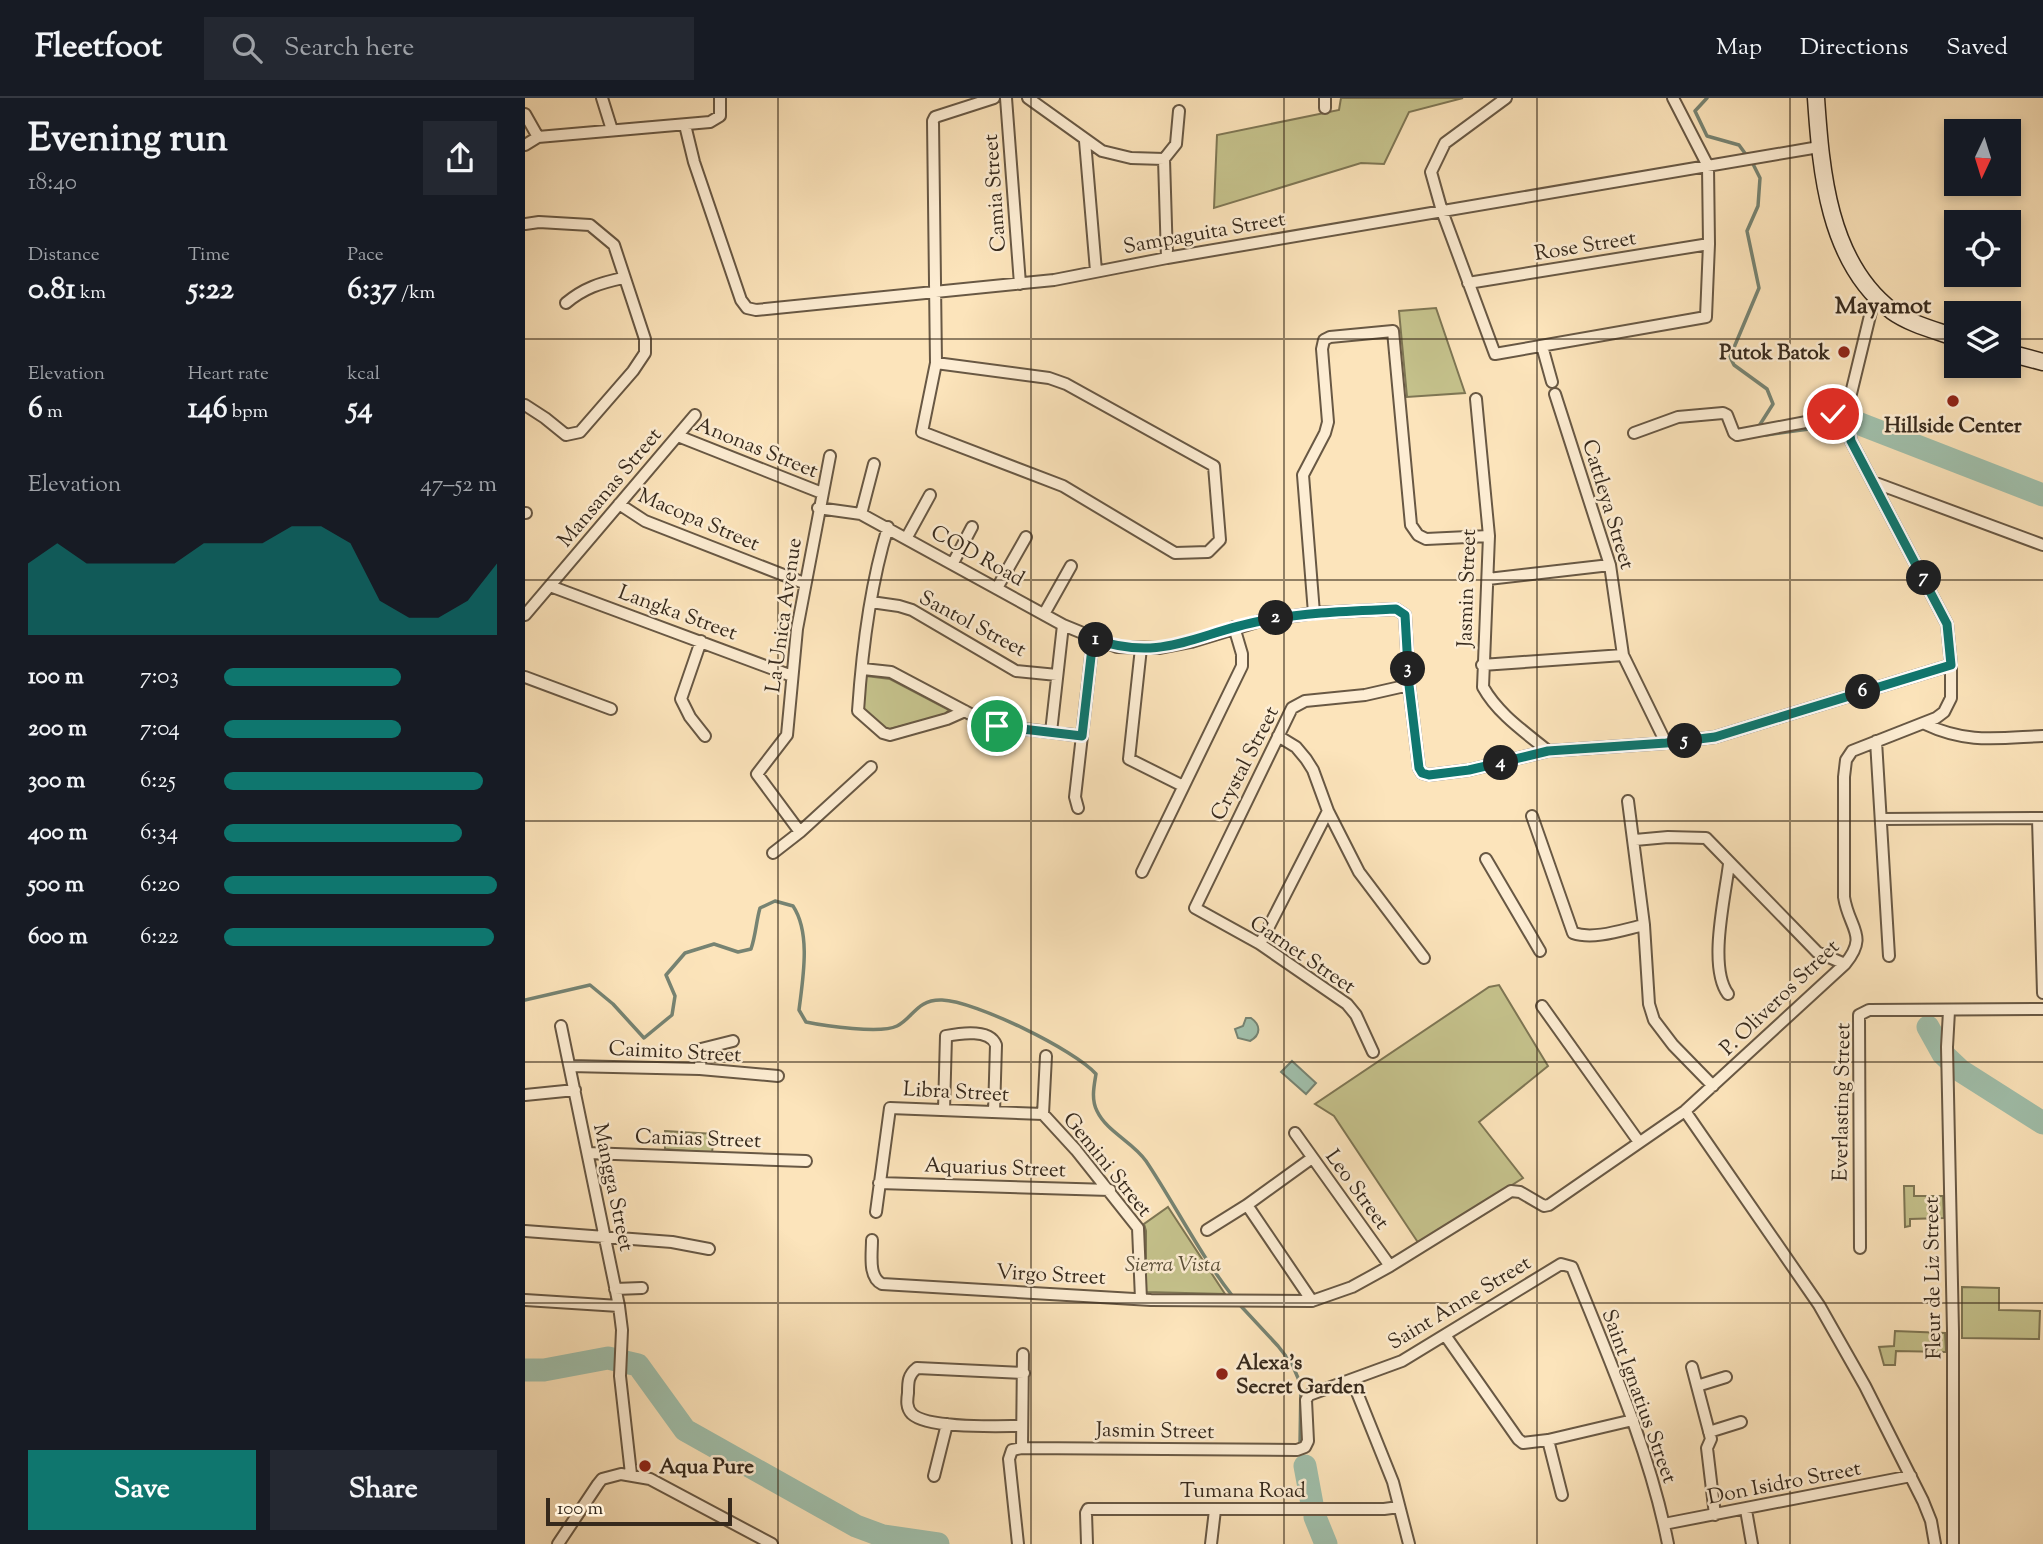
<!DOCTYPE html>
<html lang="en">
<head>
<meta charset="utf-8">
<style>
	body { margin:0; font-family:"Sorts Mill Goudy",serif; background:#242831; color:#f1f3f6; height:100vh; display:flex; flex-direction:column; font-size:26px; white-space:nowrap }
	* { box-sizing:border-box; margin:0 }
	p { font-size:23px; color:#9ea1a6 }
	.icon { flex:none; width:38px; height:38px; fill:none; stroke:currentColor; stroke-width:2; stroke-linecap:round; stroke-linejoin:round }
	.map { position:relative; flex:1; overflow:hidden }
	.panel { display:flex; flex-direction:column; background:#171b24; width:525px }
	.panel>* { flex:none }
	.needle { width:46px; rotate:184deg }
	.tools { position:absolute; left:1419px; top:21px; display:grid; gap:14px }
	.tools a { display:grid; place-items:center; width:77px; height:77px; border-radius:0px; background:#171b24; box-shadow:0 4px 10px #0003; font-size:35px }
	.scale { position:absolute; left:21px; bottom:18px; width:186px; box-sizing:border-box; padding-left:7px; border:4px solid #36291c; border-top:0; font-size:19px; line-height:24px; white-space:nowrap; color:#36291c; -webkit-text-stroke:5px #fdedd3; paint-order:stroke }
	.pin { position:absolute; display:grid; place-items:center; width:60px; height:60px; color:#fff; margin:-30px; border:4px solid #fff; border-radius:50%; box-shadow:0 2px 7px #0007 }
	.km { position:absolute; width:35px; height:35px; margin:-18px; border-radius:50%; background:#222; color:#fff; font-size:19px; line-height:35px; text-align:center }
	.round { display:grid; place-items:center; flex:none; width:74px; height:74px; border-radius:0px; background:#242831 }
	.headline { display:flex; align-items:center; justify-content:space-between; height:119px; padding:0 28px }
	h1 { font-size:38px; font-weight:700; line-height:52px }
	.figures { display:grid; grid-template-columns:repeat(3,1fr); gap:10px; height:119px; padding:7px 28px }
	.figures div { display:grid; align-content:center }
	.figures b { font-size:30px; font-weight:700 }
	.figures small { font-size:19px; font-weight:400 }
	.figures p { font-size:19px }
	.chart { height:196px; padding:14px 28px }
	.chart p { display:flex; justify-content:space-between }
	.chart svg { width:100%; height:126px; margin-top:7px; fill:#0f766e; opacity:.7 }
	.button { display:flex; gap:14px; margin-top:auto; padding:14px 28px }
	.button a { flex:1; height:80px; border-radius:0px; background:#0f766e; color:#fff; font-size:28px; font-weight:700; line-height:80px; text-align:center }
	.button a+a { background:#242831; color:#f1f3f6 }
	ul { padding:0 28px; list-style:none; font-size:23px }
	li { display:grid; grid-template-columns:112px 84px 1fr; align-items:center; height:52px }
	li i { height:18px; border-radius:9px; background:#0f766e }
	header { display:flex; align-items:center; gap:42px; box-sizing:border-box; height:98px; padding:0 35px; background:#171b24; border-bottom:2px solid #363941 }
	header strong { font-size:33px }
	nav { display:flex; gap:38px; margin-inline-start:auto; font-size:24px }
	.search { width:490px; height:63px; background:#242831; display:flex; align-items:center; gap:18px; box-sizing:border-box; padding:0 24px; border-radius:0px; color:#9ea1a6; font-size:26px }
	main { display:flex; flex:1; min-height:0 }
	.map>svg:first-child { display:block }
	.green { fill:#c5c28c; stroke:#7e7654; stroke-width:2 }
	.water { fill:#a0bfab; stroke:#768372; stroke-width:2 }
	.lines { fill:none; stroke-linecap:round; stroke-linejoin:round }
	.stream { stroke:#768372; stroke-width:3.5 }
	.river { stroke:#a0bfab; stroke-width:23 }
	.minor-casing { stroke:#685844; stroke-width:14 }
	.secondary-casing { stroke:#36291c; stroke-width:19 }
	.minor { stroke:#fdedd3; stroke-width:10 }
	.secondary { stroke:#fdedd3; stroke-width:16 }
	.route-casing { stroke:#fff; stroke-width:14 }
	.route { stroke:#0f766e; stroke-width:9 }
	.grid { fill:none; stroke:#36291c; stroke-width:2; stroke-opacity:0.55 }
	.poi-dot { fill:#8f2418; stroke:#fdedd3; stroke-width:2.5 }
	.labels { text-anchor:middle; stroke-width:5; stroke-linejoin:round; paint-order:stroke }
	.street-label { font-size:21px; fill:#36291c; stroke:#fdedd3 }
	.poi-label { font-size:21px; font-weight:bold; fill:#36291c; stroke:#fdedd3; text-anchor:start }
	.park-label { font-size:21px; font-style:italic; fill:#5a4f38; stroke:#fdedd3 }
	.quarter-label { font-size:24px; font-weight:bold; fill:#36291c; stroke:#fdedd3 }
</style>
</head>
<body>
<header>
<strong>Fleetfoot</strong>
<div class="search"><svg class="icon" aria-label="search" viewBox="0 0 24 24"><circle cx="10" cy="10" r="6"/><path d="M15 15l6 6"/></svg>Search here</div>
<nav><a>Map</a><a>Directions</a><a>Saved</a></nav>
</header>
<main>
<section class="panel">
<div class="headline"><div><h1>Evening run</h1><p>18:40</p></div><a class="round"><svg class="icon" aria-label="share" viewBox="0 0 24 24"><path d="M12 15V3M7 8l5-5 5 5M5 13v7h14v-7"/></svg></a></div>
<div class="figures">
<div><p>Distance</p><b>0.81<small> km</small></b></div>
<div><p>Time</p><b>5:22</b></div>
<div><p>Pace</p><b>6:37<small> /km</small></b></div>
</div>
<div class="figures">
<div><p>Elevation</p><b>6<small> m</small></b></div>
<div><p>Heart rate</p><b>146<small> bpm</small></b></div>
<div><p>kcal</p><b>54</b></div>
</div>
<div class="chart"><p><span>Elevation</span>47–52 m</p>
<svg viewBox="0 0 160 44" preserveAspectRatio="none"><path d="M0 44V19L10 12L20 19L30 19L40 19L50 19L60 12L70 12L80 12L90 6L100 6L110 12L120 32L130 38L140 38L150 32L160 19V44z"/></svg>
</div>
<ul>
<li><b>100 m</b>7:03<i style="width:65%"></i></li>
<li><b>200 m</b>7:04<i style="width:65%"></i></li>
<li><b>300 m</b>6:25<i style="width:95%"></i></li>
<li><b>400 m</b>6:34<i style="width:87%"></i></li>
<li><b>500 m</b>6:20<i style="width:100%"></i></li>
<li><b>600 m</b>6:22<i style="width:99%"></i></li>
</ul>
<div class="button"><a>Save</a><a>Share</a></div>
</section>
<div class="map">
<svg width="1518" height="1446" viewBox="0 0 1518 1446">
	<rect width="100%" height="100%" fill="#fce4bb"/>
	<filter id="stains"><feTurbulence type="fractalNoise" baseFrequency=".00286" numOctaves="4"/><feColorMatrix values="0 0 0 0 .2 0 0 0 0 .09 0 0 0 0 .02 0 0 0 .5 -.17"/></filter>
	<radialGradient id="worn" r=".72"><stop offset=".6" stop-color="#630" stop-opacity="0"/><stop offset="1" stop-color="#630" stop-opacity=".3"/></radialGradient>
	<path class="green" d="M 816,0 L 938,0 L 884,14 L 859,66 L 836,65 L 689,110 L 692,37 L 814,12 Z
		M 911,210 L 940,295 L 882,299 L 874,213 Z
		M 341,578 L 365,581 L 424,612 L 419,617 L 361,632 L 336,612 Z
		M 974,887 L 1023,968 L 954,1024 L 998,1080 L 894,1146 L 809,1018 L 790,1006 L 964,889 Z
		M 140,1033 L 189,1036 L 187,1055 L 140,1051 Z
		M 1379,1088 L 1389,1088 L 1389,1098 L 1418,1098 L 1419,1120 L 1385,1121 L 1385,1128 L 1380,1129 Z
		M 643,1109 L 700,1196 L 621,1194 L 621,1133 L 619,1126 Z
		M 1437,1189 L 1474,1190 L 1474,1212 L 1515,1213 L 1514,1241 L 1437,1240 Z
		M 1370,1233 L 1420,1235 L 1421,1254 L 1371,1253 L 1370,1267 L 1359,1267 L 1354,1249 L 1369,1248 Z"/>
	<path class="water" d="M 721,920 L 726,920 C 736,927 736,937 725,943 L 713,940 L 710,931 L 718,928 Z
		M 767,963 L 791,985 L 781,996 L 756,974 Z"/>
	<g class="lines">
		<path class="stream" d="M 1182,0 L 1170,13 L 1182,38 L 1214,47 L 1222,58
			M 1227,64 L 1235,80 L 1233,108 L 1222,133 L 1234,190 L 1205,259 L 1209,267 L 1242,291 L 1248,306 L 1234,328
			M 1241,337 L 1306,328 L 1318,320
			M 0,902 L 65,887 L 88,906 L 119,940 L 147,917 L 150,898 L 141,877 L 160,855 L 189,846 L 213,854 L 226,851 C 231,836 231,824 235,810 L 250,803 L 268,808 C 286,835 278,880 274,912 L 281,924 C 300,928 356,936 372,928 C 388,920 392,901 417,902 C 450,903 550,952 571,976 C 569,988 566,1001 572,1013 C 582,1034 608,1044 621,1063 C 651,1108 675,1157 709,1200
			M 714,1206 L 753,1248 L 767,1266 L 776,1287 L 775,1346 L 780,1368"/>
		<path class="river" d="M 1330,324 L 1518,397
			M 1403,929 L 1418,956 L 1436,973 L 1518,1025
			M 0,1272 L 19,1272 L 83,1260 L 113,1267 L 160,1332 L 331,1428 L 358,1438 L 413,1446
			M 780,1368 L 787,1406
			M 790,1419 L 801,1446"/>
		<defs>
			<path id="minor" d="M 77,0 L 87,32
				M 481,0 L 495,186
				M 503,0 L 577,53 L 606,60 L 639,61
				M 981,0 L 920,45 L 906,74 L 917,113 L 970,256 L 1181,219 L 1184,146 L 1183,68 L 1148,0
				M 800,10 L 800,0
				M 0,16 L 13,39
				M 160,27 L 169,64 L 216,202 L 222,210 L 231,212 L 529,182 L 642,160 L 1294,49
				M 560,43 L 571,173
				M 0,47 L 13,39 L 185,24 L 195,18 L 195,0
				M 639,61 L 642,160
				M 639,61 L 651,46 L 654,13
				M 0,126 L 14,124 L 65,127 L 89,147 L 120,241 L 120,255 L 108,273 L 55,334 L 41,337 L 20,320 L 0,307
				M 943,185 L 1184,146
				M 41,205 C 59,190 75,185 98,180
				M 1017,248 L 1027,284
				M 411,265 L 524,280 L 541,286 L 689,368 L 695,442 L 683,454 L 650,455 L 538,388 L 397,334 L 411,265 L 408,23 L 410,19 L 469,0
				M 1030,296 L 1085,467 L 1098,557 L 1141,645
				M 951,301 L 964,438 L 958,589 C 973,616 1000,634 1023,653
				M 1109,335 L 1153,319 L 1198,315 L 1202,317 L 1209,335 L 1212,337 L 1297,321 L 1323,309
				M 153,338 L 297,395
				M 1348,384 L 1518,447
				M 94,406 L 120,423 L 279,485
				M 293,410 L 336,416 L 538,527 L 592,549 L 635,550 L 666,544 L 735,523 L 789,515 L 871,511 L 880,517 L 884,587 L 894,670 L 897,675 L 904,677 L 944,672 L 1023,653 L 1141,645 L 1190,639 L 1426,567
				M 0,415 L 1,415
				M 336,416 L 349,366
				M 363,429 C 345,487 337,553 333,613 L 358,635 L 365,637 L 422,621 L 440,613
				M 382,439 L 405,397
				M 428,465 L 447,429
				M 963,481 L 1085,467
				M 25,488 L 267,578
				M 472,490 L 501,439
				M 346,504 L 374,508 L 387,512 L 491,573 L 532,577
				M 789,515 L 778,377 L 800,335 L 803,324 L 797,251 L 799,242 L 805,239 L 868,233 L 886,427 L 893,437 L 901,441 L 964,438
				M 519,516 L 546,468
				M 0,517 L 170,317
				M 176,543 L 156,601 L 165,619 L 180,638
				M 616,550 L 604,661 L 658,688
				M 957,567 L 1098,557
				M 338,571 L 366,574 L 466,627 L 557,638
				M 0,579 L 86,611
				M 1400,626 C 1442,646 1473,640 1518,638
				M 526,634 L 538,527
				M 753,638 L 771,649 L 781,661 L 788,672 L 803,713 L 834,774 L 899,860
				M 1351,643 L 1364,858
				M 1103,703 L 1119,827 L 1124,906 L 1129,922 L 1148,947 L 1188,988
				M 553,710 L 550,699 L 568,541
				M 1007,718 L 1048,835 C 1069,842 1097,832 1119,827
				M 1357,721 L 1518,720
				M 1513,721 L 1518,895
				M 275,734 L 232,676 L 262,637 L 272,531 L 305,358
				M 1110,742 L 1143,739 L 1181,740 L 1292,854 L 1320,866
				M 248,755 L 275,734 L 346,669
				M 961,761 L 1015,853
				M 617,774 L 717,568 L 717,556 L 709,529
				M 735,846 L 803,713
				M 1203,896 C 1183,869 1200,799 1204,766
				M 1017,908 L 1114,1044
				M 1424,913 L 1422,949 L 1428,1233 L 1428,1446
				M 36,928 L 94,1208 L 97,1232 L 95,1278 L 106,1376
				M 848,954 L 831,917 L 822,906 L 735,846 L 670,810 L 767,610 L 780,603 L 840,597 L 884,587
				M 521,958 L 518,1016 L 551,1052 L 613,1130 L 616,1201
				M 45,968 L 175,971 L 253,978
				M 175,971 L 176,951 L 208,943
				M 0,997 L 50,992
				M 419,1012 L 421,938 C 436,935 465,931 471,947 L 469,1014
				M 1160,1013 L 1294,1207 L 1340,1288 L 1398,1403 L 1406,1423 L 1410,1446
				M 770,1035 L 865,1168
				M 63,1055 L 281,1063
				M 354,1085 L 585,1092
				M 722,1107 L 787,1203
				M 351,1114 L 365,1010 L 518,1016
				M 682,1132 L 722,1107 L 787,1060
				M 0,1133 L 147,1144 L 184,1151
				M 347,1142 C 347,1157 343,1179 357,1186 L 626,1202 L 787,1203 L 827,1189 L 865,1168 L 986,1093 L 995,1094 L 1019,1108 L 1024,1107 L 1160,1013 L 1320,866 C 1344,837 1324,831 1319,799 L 1319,679 L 1321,662 L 1327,653 L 1411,620 L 1419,614 L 1426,600 L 1426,567 L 1422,526 L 1326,343 L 1321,316 L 1350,197
				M 1335,1150 L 1334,917 L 1344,912 L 1518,911
				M 90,1191 L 117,1190
				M 0,1202 L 94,1208
				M 920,1237 L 993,1341 L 998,1345 L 1023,1342 L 1108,1322
				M 1167,1269 L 1186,1341 L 1182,1350 L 1190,1417
				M 827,1282 L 868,1384 L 884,1446
				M 1172,1288 L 1201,1279
				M 497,1328 C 474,1328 403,1331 387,1316 C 381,1310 382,1302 383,1295 C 383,1284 383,1277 392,1270 L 499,1275
				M 1184,1334 L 1216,1324
				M 1023,1342 L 1037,1397
				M 497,1350 L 498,1256
				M 409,1378 L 422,1326
				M 1221,1412 L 1227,1446
				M 1139,1426 L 1386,1378
				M 33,1446 L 73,1386 L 77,1381 L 96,1376 L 125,1381 L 247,1446
				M 493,1446 L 484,1361 L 487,1352 L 497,1350 L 772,1352 L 780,1349 L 783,1343 L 781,1302 L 784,1297 L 877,1263 L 1036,1166 L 1047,1169 C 1083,1259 1124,1350 1143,1446
				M 562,1446 L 561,1415 L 563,1411 L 859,1411 L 874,1409
				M 686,1446 L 690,1412"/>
			<path id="secondary" d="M 1291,0 C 1296,73 1303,164 1367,213 C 1385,226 1410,232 1432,240
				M 1484,255 L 1518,264"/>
		</defs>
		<use href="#minor" class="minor-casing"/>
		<use href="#secondary" class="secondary-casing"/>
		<use href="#minor" class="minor"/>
		<use href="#secondary" class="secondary"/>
	</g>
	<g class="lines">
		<defs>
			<path id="route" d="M 472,628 L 557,638 L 568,541 C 639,565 671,535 736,523 C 781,514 826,513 871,511 L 880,517 L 884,587 L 894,670 L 897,675 L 904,677 L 944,672 L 1023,653 L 1141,645 L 1190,639 L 1426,567 L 1422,526 L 1326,343 L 1321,316 L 1323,309 L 1308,316"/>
		</defs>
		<use href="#route" class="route-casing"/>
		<use href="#route" class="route"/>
	</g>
	<path class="grid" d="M 253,0 L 253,1446M 506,0 L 506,1446M 759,0 L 759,1446M 1012,0 L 1012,1446M 1265,0 L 1265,1446M 0,241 L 1432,241M 1484,241 L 1518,241M 0,482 L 1518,482M 0,723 L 1518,723M 0,964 L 1518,964M 0,1205 L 1518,1205"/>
	<g class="poi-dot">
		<circle cx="1319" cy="254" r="7"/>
		<circle cx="1428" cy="303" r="7"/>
		<circle cx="697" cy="1276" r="7"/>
		<circle cx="120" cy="1368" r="7"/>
	</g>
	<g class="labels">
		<g class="street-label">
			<text transform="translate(469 95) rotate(-94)" y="7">Camia Street</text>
			<text transform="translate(679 134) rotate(-10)" y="7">Sampaguita Street</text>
			<text transform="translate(1060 147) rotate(-9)" y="7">Rose Street</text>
			<text transform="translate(232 349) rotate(22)" y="7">Anonas Street</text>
			<text transform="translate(84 389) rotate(-50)" y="7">Mansanas Street</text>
			<text transform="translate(1084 406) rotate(73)" y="7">Cattleya Street</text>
			<text transform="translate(174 421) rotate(23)" y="7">Macopa Street</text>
			<text transform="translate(453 457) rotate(29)" y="7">COD Road</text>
			<text transform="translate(941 490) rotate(-88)" y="7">Jasmin Street</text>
			<text transform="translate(153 514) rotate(20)" y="7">Langka Street</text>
			<text transform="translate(258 517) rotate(-82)" y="7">La Unica Avenue</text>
			<text transform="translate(448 525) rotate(28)" y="7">Santol Street</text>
			<text transform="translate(719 665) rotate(-63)" y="7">Crystal Street</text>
			<text transform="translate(778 856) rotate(34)" y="7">Garnet Street</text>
			<text transform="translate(1254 899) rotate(-44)" y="7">P. Oliveros Street</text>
			<text transform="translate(150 953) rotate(3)" y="7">Caimito Street</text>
			<text transform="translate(431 993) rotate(3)" y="7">Libra Street</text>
			<text transform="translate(1316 1004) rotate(-89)" y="7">Everlasting Street</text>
			<text transform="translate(173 1040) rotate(2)" y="7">Camias Street</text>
			<text transform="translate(583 1066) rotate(51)" y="7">Gemini Street</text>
			<text transform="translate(470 1069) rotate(2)" y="7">Aquarius Street</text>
			<text transform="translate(89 1089) rotate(78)" y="7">Mangga Street</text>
			<text transform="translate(833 1091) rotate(54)" y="7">Leo Street</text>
			<text transform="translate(526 1176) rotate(3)" y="7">Virgo Street</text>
			<text transform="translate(1407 1180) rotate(-91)" y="7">Fleur de Liz Street</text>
			<text transform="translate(934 1204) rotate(-31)" y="7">Saint Anne Street</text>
			<text transform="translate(1115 1298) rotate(70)" y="7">Saint Ignatius Street</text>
			<text transform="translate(630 1332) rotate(1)" y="7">Jasmin Street</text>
			<text transform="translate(1259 1384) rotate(-11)" y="7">Don Isidro Street</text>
			<text x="718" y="1399">Tumana Road</text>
		</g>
		<g class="poi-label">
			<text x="1305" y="261" text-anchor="end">Putok Batok</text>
			<text x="1428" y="334" text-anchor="middle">Hillside Center</text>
			<text x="711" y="1271">Alexa's<tspan x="711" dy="24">Secret Garden</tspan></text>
			<text x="134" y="1375">Aqua Pure</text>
		</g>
		<g class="park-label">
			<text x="648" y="1173">Sierra Vista</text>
		</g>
		<g class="quarter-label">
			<text x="1358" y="215">Mayamot</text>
		</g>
	</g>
	<rect width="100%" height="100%" filter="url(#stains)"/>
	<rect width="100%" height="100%" fill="url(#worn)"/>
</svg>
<div class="tools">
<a><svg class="needle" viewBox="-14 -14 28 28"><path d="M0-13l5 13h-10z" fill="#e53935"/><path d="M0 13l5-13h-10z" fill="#9ea1a6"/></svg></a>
<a><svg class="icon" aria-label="locate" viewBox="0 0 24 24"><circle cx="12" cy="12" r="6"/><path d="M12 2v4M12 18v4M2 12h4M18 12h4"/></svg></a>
<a><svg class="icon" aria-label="layers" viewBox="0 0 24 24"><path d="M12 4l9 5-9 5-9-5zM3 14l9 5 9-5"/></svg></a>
</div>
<div class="scale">100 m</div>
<div class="pin" style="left:472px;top:628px;background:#1e9e55"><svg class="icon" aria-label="arrive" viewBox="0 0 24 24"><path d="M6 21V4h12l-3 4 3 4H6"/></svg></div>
<div class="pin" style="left:1308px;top:316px;background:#d93025"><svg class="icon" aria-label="check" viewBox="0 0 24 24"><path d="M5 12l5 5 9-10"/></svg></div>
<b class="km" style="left:571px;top:542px">1</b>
<b class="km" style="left:751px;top:520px">2</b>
<b class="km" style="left:883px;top:571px">3</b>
<b class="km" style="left:976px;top:665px">4</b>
<b class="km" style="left:1160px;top:643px">5</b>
<b class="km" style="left:1338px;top:594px">6</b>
<b class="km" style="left:1399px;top:480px">7</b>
</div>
</main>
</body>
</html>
